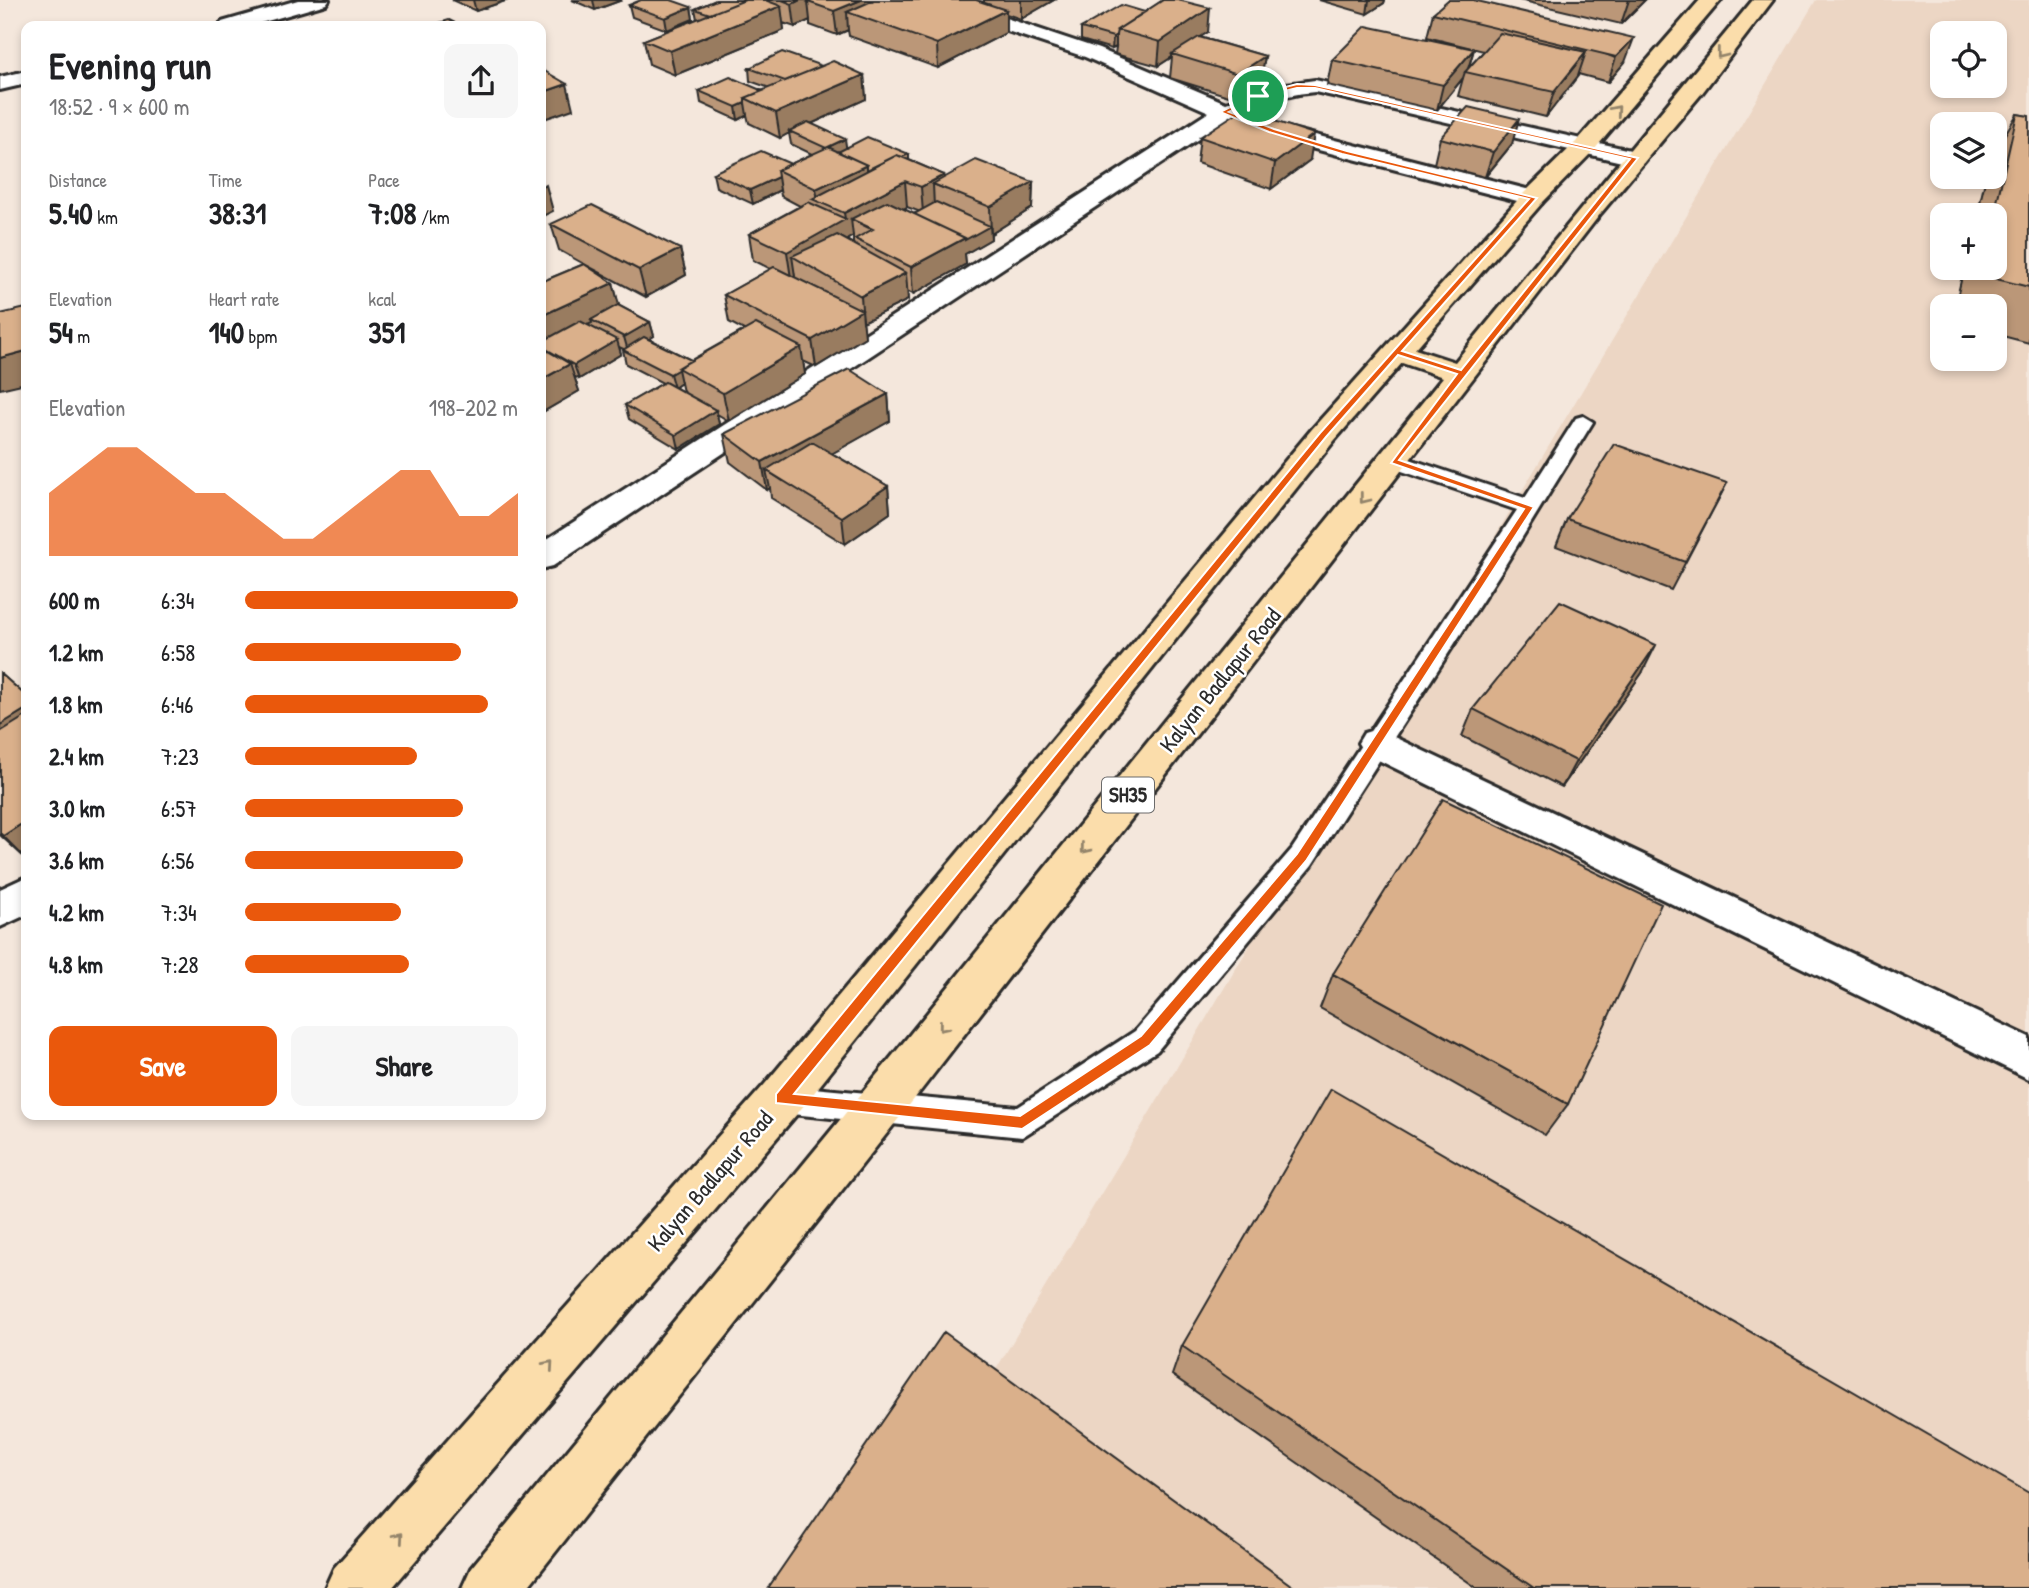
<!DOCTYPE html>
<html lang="en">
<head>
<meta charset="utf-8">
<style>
	body { margin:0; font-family:"Patrick Hand",sans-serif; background:#f6f6f6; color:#202124; height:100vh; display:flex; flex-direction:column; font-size:26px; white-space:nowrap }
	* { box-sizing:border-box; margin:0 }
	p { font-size:23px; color:#757577 }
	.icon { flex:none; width:38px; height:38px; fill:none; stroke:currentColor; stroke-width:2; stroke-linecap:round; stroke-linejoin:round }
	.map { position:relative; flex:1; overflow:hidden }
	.panel { position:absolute; left:21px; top:21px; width:525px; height:1099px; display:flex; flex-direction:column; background:#fff; border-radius:14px; box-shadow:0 4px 10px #0003 }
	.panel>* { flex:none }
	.fabs { position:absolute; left:1930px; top:21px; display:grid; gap:14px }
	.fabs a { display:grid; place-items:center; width:77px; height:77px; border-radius:14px; background:#fff; box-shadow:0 4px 10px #0003; font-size:35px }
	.pin { position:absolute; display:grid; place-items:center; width:60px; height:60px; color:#fff; margin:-30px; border:4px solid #fff; border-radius:50%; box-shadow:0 2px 7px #0007 }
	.round { display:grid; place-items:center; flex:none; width:74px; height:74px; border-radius:14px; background:#f6f6f6 }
	.headline { display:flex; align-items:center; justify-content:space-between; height:119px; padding:0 28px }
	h1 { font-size:38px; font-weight:700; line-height:52px }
	.metrics { display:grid; grid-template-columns:repeat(3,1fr); gap:10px; height:119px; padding:7px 28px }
	.metrics div { display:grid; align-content:center }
	.metrics b { font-size:30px; font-weight:700 }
	.metrics small { font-size:19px; font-weight:400 }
	.metrics p { font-size:19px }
	.chart { height:196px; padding:14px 28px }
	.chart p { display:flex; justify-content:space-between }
	.chart svg { width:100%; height:126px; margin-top:7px; fill:#ea580c; opacity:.7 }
	.cta { display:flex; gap:14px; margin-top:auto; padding:14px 28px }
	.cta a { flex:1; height:80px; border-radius:14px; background:#ea580c; color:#fff; font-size:28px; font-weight:700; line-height:80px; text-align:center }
	.cta a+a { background:#f6f6f6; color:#202124 }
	ul { padding:0 28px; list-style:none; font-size:23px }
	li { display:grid; grid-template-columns:112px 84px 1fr; align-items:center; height:52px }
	li i { height:18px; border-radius:9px; background:#ea580c }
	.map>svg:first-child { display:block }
	.built { fill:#ecd6c4; fill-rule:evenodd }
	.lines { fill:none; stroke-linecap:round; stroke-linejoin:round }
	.service-casing { stroke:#2b2b2b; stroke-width:6 }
	.minor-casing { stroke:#2b2b2b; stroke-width:6 }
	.primary-casing { stroke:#2b2b2b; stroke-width:6 }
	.service { fill:#fff; fill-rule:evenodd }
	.minor { fill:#fff; fill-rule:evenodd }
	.primary { fill:#fbddab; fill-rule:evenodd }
	.wall { fill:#bb9778; stroke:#2b2b2b; stroke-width:2; fill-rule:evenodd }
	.shaded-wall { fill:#997b61; stroke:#2b2b2b; stroke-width:2 }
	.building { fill:#dab08b; stroke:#2b2b2b; stroke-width:2 }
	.oneway { stroke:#93846b }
	.route { fill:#ea580c; stroke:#fff; stroke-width:2; fill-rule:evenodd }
	.labels { text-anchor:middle; stroke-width:5; stroke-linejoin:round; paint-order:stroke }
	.shield { fill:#fff; stroke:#6b6b6b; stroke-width:2 }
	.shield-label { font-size:21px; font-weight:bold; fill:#2b2b2b }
	.street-label { font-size:23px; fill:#2b2b2b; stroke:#fff }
</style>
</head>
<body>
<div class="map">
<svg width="2029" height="1588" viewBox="0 0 2029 1588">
	<rect width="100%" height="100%" fill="#f4e7dc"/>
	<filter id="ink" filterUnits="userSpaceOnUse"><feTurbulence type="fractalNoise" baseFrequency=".0143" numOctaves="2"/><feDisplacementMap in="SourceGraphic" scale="14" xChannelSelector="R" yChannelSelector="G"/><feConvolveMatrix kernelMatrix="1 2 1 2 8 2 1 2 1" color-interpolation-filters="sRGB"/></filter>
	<g filter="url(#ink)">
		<path class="built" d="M 1816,0 L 2029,0 L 2029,1588 L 865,1588 ZM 1942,33 L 1995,33 L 1995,86 L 1942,86 ZM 1942,124 L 1995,124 L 1995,177 L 1942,177 ZM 1942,215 L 1995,215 L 1995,268 L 1942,268 ZM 1942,306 L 1995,306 L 1995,359 L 1942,359 Z"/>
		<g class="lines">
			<defs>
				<path id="service" d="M 1583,416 L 1593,422 L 1502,570 L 1312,865 L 1157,1051 L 1022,1137 L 781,1113 L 770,1109 L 765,1099 L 770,1089 L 781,1085 L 1018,1107 L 1135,1031 L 1292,849 L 1517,510 L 1387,466 L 1384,461 L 1387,456 L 1401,456 L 1525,498 L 1576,418 Z"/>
				<path id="minor" d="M 298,0 L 329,0 L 326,4 L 250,26 L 219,26 L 222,22 Z
					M 923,0 L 952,0 L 1099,49 L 1226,103 L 1272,86 L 1315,80 L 1635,151 L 1643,153 L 1647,158 L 1643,163 L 1635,165 L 1315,92 C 1289,94 1268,101 1244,111 L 1280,126 L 1542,193 L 1545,198 L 1542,203 L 1533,205 L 1264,136 L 1227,120 L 553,566 L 541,569 L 541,543 L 1209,112 L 1085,57 L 926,4 Z
					M 26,71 L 26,84 L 0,90 L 0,77 Z
					M 1377,729 L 2029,1037 L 2029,1079 L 1364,753 L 1358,743 L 1364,733 Z
					M 26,877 L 26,915 L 0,927 L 0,889 Z"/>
				<path id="primary" d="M 1700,0 L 1721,0 L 1594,150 L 1542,203 L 1415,349 L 1455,362 L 1753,0 L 1773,0 L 1702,93 L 1601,213 L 922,1089 L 527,1588 L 462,1588 L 471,1568 L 890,1059 L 1443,377 L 1402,363 L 1334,441 L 797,1114 L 392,1588 L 325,1588 L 334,1568 L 765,1084 L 1312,429 L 1524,193 L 1578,140 Z"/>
			</defs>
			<use href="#service" class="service-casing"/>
			<use href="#minor" class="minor-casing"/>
			<use href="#primary" class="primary-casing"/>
			<use href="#service" class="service"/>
			<use href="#minor" class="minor"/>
			<use href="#primary" class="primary"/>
		</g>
		<path class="wall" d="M 452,0 L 508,0 L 476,11 Z
			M 572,0 L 622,0 L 595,10 Z
			M 716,0 L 976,0 L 984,2 L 984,0 L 1054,0 L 1021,19 L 1006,14 L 1006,33 L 938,68 L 849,36 L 848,30 L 837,35 L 810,25 L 810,20 L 795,27 L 783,23 L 784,30 L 675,75 L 649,64 L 644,40 L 697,19 L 695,9 Z
			M 1161,0 L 1180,0 L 1208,32 L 1200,37 L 1265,56 L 1261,80 L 1235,98 L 1170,78 L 1172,57 L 1158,66 L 1115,54 L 1116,47 L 1112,49 L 1081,40 L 1081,28 L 1145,12 L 1163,0 Z
			M 1319,0 L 1385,0 L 1384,3 L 1367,14 Z
			M 1473,0 L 1625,62 L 1608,82 L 1578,74 L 1546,117 L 1458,96 L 1463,78 L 1437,110 L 1327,85 L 1332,60 L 1474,49 L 1469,67 L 1484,51 L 1427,37 L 1433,13 Z
			M 1519,0 L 1645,0 L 1621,24 Z
			M 629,5 L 691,7 L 693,19 L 667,30 L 632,17 Z
			M 822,66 L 864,75 L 866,99 L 811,124 L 846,147 L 909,154 L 909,160 L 944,175 L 944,178 L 1033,182 L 1032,208 L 991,234 L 991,239 L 965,254 L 966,264 L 913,294 L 907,291 L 908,300 L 863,322 L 865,337 L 816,367 L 803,361 L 805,374 L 729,421 L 717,414 L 719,424 L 679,449 L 629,419 L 625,405 L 663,383 L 626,364 L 623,350 L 624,349 L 619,347 L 621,354 L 579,379 L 574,376 L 579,391 L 541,413 L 541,282 L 584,264 L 559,250 L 551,224 L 680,249 L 686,275 L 646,297 L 584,264 L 613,283 L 619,306 L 650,322 L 654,336 L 649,339 L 691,360 L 744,330 L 729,322 L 724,295 L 771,269 L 753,260 L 749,234 L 800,206 L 781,196 L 780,190 L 753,204 L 716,187 L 713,173 L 791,164 L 812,154 L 791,144 L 789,133 L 780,138 L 749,123 L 747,115 L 738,120 L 701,103 L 699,91 L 763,91 L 770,88 L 750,81 L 749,68 ZM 907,207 L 918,211 L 914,214 L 903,209 ZM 853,236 L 853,244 L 848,241 L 848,239 ZM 681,383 L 683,392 L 675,387 Z
			M 2017,114 L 2029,116 L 2029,343 L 1995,334 L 1995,306 L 1955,306 L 1964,268 L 1995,268 L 1995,215 L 1977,215 L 1986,177 L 1995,177 L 1995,151 Z
			M 1200,137 L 1310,160 L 1271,189 L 1197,163 Z
			M 1440,138 L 1512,144 L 1485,177 L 1434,164 Z
			M 888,394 L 890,421 L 832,453 L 888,486 L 890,513 L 845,544 L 771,498 L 770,488 L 767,490 L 730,462 L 724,434 Z
			M 1727,483 L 1671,590 L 1556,546 L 1567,519 Z
			M 0,673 L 26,696 L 26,859 L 0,835 Z
			M 1642,673 L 1562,787 L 1462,736 L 1473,709 Z
			M 1333,974 L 1568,1104 L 1545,1135 L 1320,1008 Z
			M 1182,1346 L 2029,1588 L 1477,1588 L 1172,1375 Z"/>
		<path class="shaded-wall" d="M 473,0 L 508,0 L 476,11 Z
			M 593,0 L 622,0 L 595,10 Z
			M 800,0 L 856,0 L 808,2 L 810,20 L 795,27 L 792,4 Z
			M 861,0 L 901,0 L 847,12 L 848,30 L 837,35 L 834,11 Z
			M 1021,0 L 1054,0 L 1021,19 Z
			M 1369,0 L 1385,0 L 1384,3 L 1367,14 Z
			M 1629,0 L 1645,0 L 1621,24 Z
			M 781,6 L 784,30 L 675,75 L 670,51 Z
			M 691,7 L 693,19 L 667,30 L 665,18 Z
			M 1210,8 L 1208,32 L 1174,55 L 1172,54 L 1172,57 L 1158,66 L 1160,42 Z
			M 1006,10 L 1006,33 L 938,68 L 937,44 Z
			M 1116,35 L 1116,47 L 1112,49 L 1113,37 Z
			M 1634,38 L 1625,62 L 1608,82 L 1616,57 Z
			M 1474,49 L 1467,72 L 1465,72 L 1463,78 L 1437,110 L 1443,85 Z
			M 1586,52 L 1578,76 L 1546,117 L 1554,92 Z
			M 1265,56 L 1261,80 L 1235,98 L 1238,74 Z
			M 864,75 L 866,99 L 791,133 L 789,131 L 789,133 L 780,138 L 776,113 Z
			M 567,84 L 573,109 L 541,120 L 541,93 Z
			M 745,103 L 747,115 L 738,120 L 736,107 Z
			M 1519,119 L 1512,144 L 1485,177 L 1493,152 Z
			M 1314,134 L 1310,160 L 1271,189 L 1275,163 Z
			M 845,139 L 847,152 L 836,157 L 826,148 Z
			M 867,165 L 869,191 L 818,201 L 816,189 Z
			M 944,175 L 945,189 L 933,184 L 934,207 L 923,213 L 921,187 Z
			M 778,177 L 780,190 L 753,204 L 750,190 Z
			M 905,181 L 907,207 L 869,228 L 851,219 L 853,236 L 848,239 L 849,245 L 792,256 L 795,276 L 791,278 L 787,252 L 845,219 L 844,213 Z
			M 1033,182 L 1032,208 L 991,234 L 990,207 Z
			M 546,185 L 553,211 L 541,217 L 541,188 Z
			M 990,226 L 991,239 L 965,254 L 966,264 L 913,294 L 911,267 L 965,238 Z
			M 680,249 L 686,275 L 646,297 L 639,270 Z
			M 906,273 L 908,300 L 863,322 L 861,296 Z
			M 613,283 L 620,309 L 591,320 L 592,323 L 542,346 L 541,340 L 541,316 Z
			M 862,310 L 865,337 L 816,367 L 812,340 Z
			M 650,322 L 654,336 L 628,351 L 624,337 Z
			M 617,340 L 621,354 L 579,379 L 574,365 Z
			M 801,347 L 805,374 L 729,421 L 723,393 Z
			M 26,351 L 26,383 L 0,389 L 0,358 Z
			M 570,364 L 579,391 L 541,413 L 541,380 Z
			M 678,369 L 681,383 L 674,388 L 670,374 Z
			M 888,394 L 890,421 L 783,481 L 766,470 L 770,488 L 767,490 L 762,462 Z
			M 716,410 L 719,424 L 679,449 L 676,435 Z
			M 888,486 L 890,513 L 845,544 L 842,517 Z
			M 1656,645 L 1642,673 L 1562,787 L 1576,761 Z
			M 26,709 L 26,750 L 0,766 L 0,725 Z
			M 26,821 L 26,859 L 3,836 Z"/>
		<path class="building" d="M 641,0 L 671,0 L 691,7 L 665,18 L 629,5 Z
			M 716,0 L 745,0 L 710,14 L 695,9 Z
			M 745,0 L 765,0 L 781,6 L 670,51 L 644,40 Z
			M 782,0 L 800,0 L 792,4 Z
			M 812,0 L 861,0 L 834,11 L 808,2 Z
			M 874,0 L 976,0 L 1006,10 L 937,44 L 847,12 Z
			M 1163,0 L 1178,0 L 1210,8 L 1160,42 L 1117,30 Z
			M 1448,0 L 1473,0 L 1634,38 L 1616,57 L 1433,13 Z
			M 1121,5 L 1145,12 L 1117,30 L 1116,35 L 1113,37 L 1081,28 Z
			M 449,20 L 461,26 L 429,26 Z
			M 1366,26 L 1474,49 L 1443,85 L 1332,60 Z
			M 1500,33 L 1586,52 L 1554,92 L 1465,72 Z
			M 1199,37 L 1265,56 L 1238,74 L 1172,54 Z
			M 782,52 L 822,66 L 785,81 L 749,68 Z
			M 833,61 L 864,75 L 776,113 L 745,98 Z
			M 541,69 L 567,84 L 541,93 Z
			M 730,77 L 763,91 L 745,98 L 745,103 L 736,107 L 699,91 Z
			M 1468,107 L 1519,119 L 1493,152 L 1440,138 Z
			M 1241,110 L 1314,134 L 1275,163 L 1200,137 Z
			M 2017,114 L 2029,116 L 2029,287 L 1980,275 L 1982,268 L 1995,268 L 1995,215 L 1994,215 Z
			M 808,122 L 845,139 L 826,148 L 789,131 Z
			M 867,137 L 909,154 L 903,157 L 897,155 L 867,170 L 867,165 L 838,152 Z
			M 828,147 L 867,165 L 816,189 L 777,170 Z
			M 761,151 L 791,164 L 777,170 L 778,177 L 750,190 L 713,173 Z
			M 897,155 L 944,175 L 921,187 L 905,181 L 844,213 L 812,199 Z
			M 976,160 L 1033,182 L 990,207 L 933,184 Z
			M 887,201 L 965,238 L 911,267 L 855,239 L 873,229 L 851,219 Z
			M 808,202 L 846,219 L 787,252 L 749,234 Z
			M 936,202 L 990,226 L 965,240 L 965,238 L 914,214 Z
			M 592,205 L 680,249 L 639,270 L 551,224 Z
			M 837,235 L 906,273 L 861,296 L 792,256 Z
			M 584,264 L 613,283 L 541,316 L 541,282 Z
			M 774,267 L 862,310 L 812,340 L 724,295 Z
			M 618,305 L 650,322 L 624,337 L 591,320 Z
			M 26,308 L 26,351 L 0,358 L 0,314 Z
			M 580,321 L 617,340 L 574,365 L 541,346 L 541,342 Z
			M 756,324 L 801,347 L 723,393 L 678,368 Z
			M 644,337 L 691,360 L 678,368 L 679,369 L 670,374 L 623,350 Z
			M 541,347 L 570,364 L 541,380 Z
			M 849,369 L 888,394 L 762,462 L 724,434 Z
			M 665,382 L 716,410 L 676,435 L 625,405 Z
			M 812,442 L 888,486 L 842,517 L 766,470 Z
			M 1614,444 L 1727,483 L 1685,562 L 1567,519 Z
			M 1560,601 L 1656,645 L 1576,761 L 1473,709 Z
			M 0,673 L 26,696 L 26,709 L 0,725 Z
			M 26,716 L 26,821 L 3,836 L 0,833 L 0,732 Z
			M 1443,799 L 1661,904 L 1568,1104 L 1333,974 Z
			M 1331,1089 L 2029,1493 L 2029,1588 L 1534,1588 L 1182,1346 Z
			M 944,1332 L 1295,1588 L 768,1588 Z"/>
		<defs><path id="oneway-chevron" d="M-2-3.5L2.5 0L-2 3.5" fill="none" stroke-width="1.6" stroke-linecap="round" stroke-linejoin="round" transform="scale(1.75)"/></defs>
		<g class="oneway">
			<use href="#oneway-chevron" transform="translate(1721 54) rotate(128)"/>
			<use href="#oneway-chevron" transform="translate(1616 110) rotate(-49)"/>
			<use href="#oneway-chevron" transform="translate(1364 499) rotate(128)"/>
			<use href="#oneway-chevron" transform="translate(1085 849) rotate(129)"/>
			<use href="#oneway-chevron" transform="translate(943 1027) rotate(129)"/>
			<use href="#oneway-chevron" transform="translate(549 1365) rotate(-49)"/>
			<use href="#oneway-chevron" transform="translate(399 1537) rotate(-49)"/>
		</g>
	</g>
	<path class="route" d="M 1297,84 L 1315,85 L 1638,158 L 1399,460 L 1534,507 L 1306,861 L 1150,1045 L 1022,1129 L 776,1103 L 776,1094 L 1320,433 L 1529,199 L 1342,154 L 1269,132 L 1220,112 L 1255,95 ZM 1297,88 L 1315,88 L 1630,159 L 1461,370 L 1402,351 L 1537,198 L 1347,151 L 1274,129 L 1229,112 L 1260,97 ZM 1398,355 L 1457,374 L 1391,463 L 1524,509 L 1297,854 L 1141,1036 L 1020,1116 L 794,1094 L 1326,437 Z"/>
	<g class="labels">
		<rect class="shield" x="1102" y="777.5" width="52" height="35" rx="5"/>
		<g class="shield-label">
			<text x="1128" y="802">SH35</text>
		</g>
		<g class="street-label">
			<text transform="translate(1220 680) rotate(-51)" y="8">Kalyan Badlapur Road</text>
			<text transform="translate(710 1181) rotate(-49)" y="8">Kalyan Badlapur Road</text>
		</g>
	</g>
</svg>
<div class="fabs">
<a><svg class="icon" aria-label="locate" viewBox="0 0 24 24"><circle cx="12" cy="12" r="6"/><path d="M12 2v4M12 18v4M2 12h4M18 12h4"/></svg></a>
<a><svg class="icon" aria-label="layers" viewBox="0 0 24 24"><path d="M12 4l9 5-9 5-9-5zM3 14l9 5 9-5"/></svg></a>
<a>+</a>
<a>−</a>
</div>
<div class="pin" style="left:1258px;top:96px;background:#1e9e55"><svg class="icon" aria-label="arrive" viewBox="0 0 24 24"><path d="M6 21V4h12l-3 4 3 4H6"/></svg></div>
<section class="panel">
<div class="headline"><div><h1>Evening run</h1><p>18:52 · 9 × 600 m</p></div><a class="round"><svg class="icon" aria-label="share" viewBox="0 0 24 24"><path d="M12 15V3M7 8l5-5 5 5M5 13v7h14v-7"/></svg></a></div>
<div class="metrics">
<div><p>Distance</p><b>5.40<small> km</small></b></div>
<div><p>Time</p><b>38:31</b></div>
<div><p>Pace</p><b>7:08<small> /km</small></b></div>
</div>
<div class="metrics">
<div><p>Elevation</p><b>54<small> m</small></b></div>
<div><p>Heart rate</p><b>140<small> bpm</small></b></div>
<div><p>kcal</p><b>351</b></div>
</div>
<div class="chart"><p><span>Elevation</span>198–202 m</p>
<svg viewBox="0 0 160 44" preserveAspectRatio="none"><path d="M0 44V22L10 14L20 6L30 6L40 14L50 22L60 22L70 30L80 38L90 38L100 30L110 22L120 14L130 14L140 30L150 30L160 22V44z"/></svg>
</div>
<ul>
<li><b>600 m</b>6:34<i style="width:100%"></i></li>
<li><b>1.2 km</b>6:58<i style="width:79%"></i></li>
<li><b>1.8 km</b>6:46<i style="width:89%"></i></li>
<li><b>2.4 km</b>7:23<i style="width:63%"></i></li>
<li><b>3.0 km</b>6:57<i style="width:80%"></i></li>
<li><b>3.6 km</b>6:56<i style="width:80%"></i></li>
<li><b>4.2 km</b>7:34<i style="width:57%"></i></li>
<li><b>4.8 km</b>7:28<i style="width:60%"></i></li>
</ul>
<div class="cta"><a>Save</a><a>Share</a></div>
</section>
</div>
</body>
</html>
